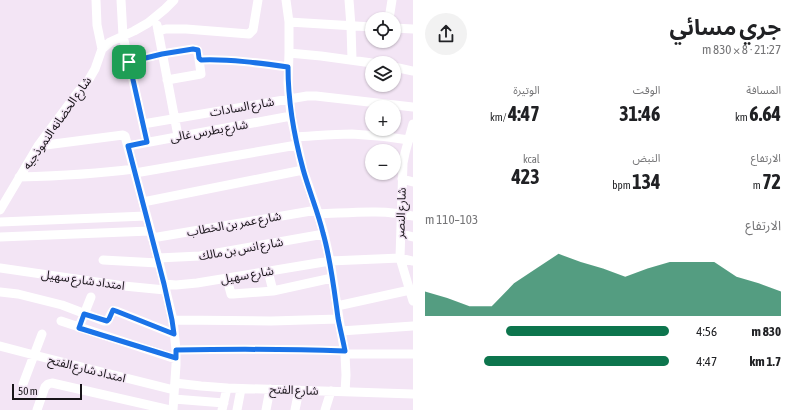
<!DOCTYPE html>
<html lang="ar">
<head>
<meta charset="utf-8">
<style>
	body { margin:0; font-family:"Asap Condensed","Noto Sans Arabic",sans-serif; background:#f2f2f2; color:#202124; direction:rtl; height:100vh; display:flex; flex-direction:column; font-size:15px; white-space:nowrap }
	* { box-sizing:border-box; margin:0 }
	p { font-size:13px; color:#757577 }
	.icon { flex:none; width:22px; height:22px; fill:none; stroke:currentColor; stroke-width:2; stroke-linecap:round; stroke-linejoin:round }
	.map { position:relative; flex:1; overflow:hidden; direction:ltr }
	.side { display:flex; flex-direction:column; background:#fff; width:380px }
	.side>* { flex:none }
	.buttons { position:absolute; left:365px; top:12px; display:grid; gap:8px }
	.buttons a { display:grid; place-items:center; width:36px; height:36px; border-radius:50%; background:#fff; box-shadow:0 1px 3px #0004; font-size:20px }
	.scale { position:absolute; left:12px; bottom:10px; width:70px; box-sizing:border-box; padding-left:4px; border:2px solid #181419; border-top:0; font-size:11px; line-height:14px; white-space:nowrap; color:#181419; -webkit-text-stroke:3px #f3e5f5; paint-order:stroke }
	.pin { position:absolute; display:grid; place-items:center; width:34px; height:34px; color:#fff; margin:-17px; border-radius:8px; box-shadow:0 2px 6px #0006 }
	.round { display:grid; place-items:center; flex:none; width:42px; height:42px; border-radius:21px; background:#f2f2f2 }
	.summary { display:flex; align-items:center; justify-content:space-between; height:68px; padding:0 12px }
	h1 { font-size:22px; font-weight:700; line-height:30px }
	.stats { display:grid; grid-template-columns:repeat(3,1fr); gap:6px; height:68px; padding:4px 12px }
	.stats div { display:grid; align-content:center }
	.stats b { font-size:20px; font-weight:700 }
	.stats small { font-size:11px; font-weight:400 }
	.stats p { font-size:11px }
	.chart { height:112px; padding:8px 12px }
	.chart p { display:flex; justify-content:space-between }
	.chart svg { width:100%; height:72px; margin-top:4px; fill:#0d754d; opacity:.7 }
	ul { padding:0 12px; list-style:none; font-size:13px }
	li { display:grid; grid-template-columns:64px 48px 1fr; align-items:center; height:30px }
	li i { height:10px; border-radius:5px; background:#0d754d }
	main { display:flex; flex:1; min-height:0 }
	.map>svg:first-child { display:block }
	.lines { fill:none; stroke-linecap:round; stroke-linejoin:round }
	.minor { stroke:#fff; stroke-width:9 }
	.route-casing { stroke:#fff; stroke-width:8 }
	.route { stroke:#1a73e8; stroke-width:5 }
	.labels { text-anchor:middle; stroke-width:3; stroke-linejoin:round; paint-order:stroke }
	.street-label { font-size:12px; fill:#181419; stroke:#f3e5f5 }
</style>
</head>
<body>
<main>
<section class="side">
<div class="summary"><div><h1>جري مسائي</h1><p>21:27 · 8 × 830 m</p></div><a class="round"><svg class="icon" aria-label="share" viewBox="0 0 24 24"><path d="M12 15V3M7 8l5-5 5 5M5 13v7h14v-7"/></svg></a></div>
<div class="stats">
<div><p>المسافة</p><b>6.64<small> km</small></b></div>
<div><p>الوقت</p><b>31:46</b></div>
<div><p>الوتيرة</p><b>4:47<small> /km</small></b></div>
</div>
<div class="stats">
<div><p>الارتفاع</p><b>72<small> m</small></b></div>
<div><p>النبض</p><b>134<small> bpm</small></b></div>
<div><p>kcal</p><b>423</b></div>
</div>
<div class="chart"><p><span>الارتفاع</span>103–110 m</p>
<svg viewBox="0 0 160 44" preserveAspectRatio="none"><path d="M0 44V29L10 33L20 38L30 38L40 24L50 15L60 6L70 11L80 15L90 20L100 15L110 11L120 11L130 11L140 20L150 24L160 29V44z"/></svg>
</div>
<ul>
<li><b>830 m</b>4:56<i style="width:67%"></i></li>
<li><b>1.7 km</b>4:47<i style="width:76%"></i></li>
</ul>
</section>
<div class="map">
<svg width="413" height="410" viewBox="0 0 413 410">
	<rect width="100%" height="100%" fill="#f3e5f5"/>
	<g class="lines">
		<path class="minor" d="M 96,0 L 97,25 L 102,49
			M 121,0 L 123,36 L 147,142
			M 286,0 L 289,22 L 289,53 L 288,83 L 291,116 L 303,170 L 317,210 L 324,234 L 330,261 L 339,319 L 345,354 L 346,375 L 345,392
			M 349,0 L 351,26 L 352,60
			M 389,19 L 392,0
			M 289,22 L 372,27
			M 157,25 L 178,136
			M 394,28 L 413,29
			M 158,31 L 166,29 L 186,29 L 249,34 L 253,30 L 258,0
			M 289,53 L 321,56 L 372,63
			M 129,62 L 162,54 L 193,49 L 197,50 L 199,58 L 201,60 C 230,59 259,63 288,67
			M 394,67 L 413,71
			M 167,80 L 201,74 L 199,59
			M 143,124 L 307,96 L 316,96 L 413,107
			M 413,124 L 405,153 L 403,163 L 400,258 L 413,301
			M 295,137 C 314,136 333,134 352,134 C 371,135 390,137 409,140
			M 38,146 L 123,135 L 125,136 L 158,258 L 173,320 L 176,350 L 176,365 L 173,410
			M 128,146 L 291,116
			M 135,173 L 297,145
			M 19,177 C 58,176 96,174 134,169
			M 402,179 L 413,182
			M 143,202 L 303,170
			M 0,210 L 38,146 L 78,92 L 88,81 L 95,69 L 102,49 L 110,42 L 134,31 L 148,23 L 165,9 L 174,0
			M 318,214 C 349,213 382,209 413,216
			M 0,222 L 146,216
			M 401,234 L 413,237
			M 0,237 L 150,231
			M 152,238 L 317,210
			M 158,258 L 200,256 L 324,234
			M 103,260 L 158,263
			M 0,268 L 124,286 L 165,290
			M 268,271 L 273,291
			M 227,279 L 231,294 L 233,294 L 273,291 L 332,278
			M 164,284 L 176,285 L 197,283 L 330,261 L 400,258 L 413,261
			M 0,292 L 18,294 L 62,305 L 104,321 L 107,321 C 110,318 110,314 113,311 L 116,311 L 174,334
			M 337,306 L 410,290 L 413,290
			M 173,320 L 271,321 L 339,319
			M 61,321 L 176,359
			M 79,327 L 91,297
			M 341,331 L 413,326
			M 0,346 L 34,355 L 174,390
			M 176,350 C 232,349 288,349 345,351
			M 345,354 L 413,354
			M 175,383 L 201,386 L 227,388 L 413,394
			M 23,384 L 42,334
			M 174,399 L 224,403
			M 37,410 L 45,387 L 48,384 L 52,383 L 170,410
			M 222,410 L 227,388
			M 237,410 L 241,389
			M 266,410 L 270,389
			M 295,410 L 299,390
			M 325,410 L 331,391"/>
	</g>
	<g class="lines">
		<defs>
			<path id="route" d="M 193,49 L 198,50 L 199,58 L 201,60 C 230,59 259,63 288,67 C 288,102 294,136 303,169 C 309,191 318,212 323,233 C 331,261 334,289 338,318 C 340,329 343,340 345,351 C 288,349 232,349 176,350 L 176,358 L 79,328 L 84,314 L 107,321 L 109,319 L 113,310 L 116,311 L 174,334 L 172,320 L 164,284 L 128,146 L 147,142 L 129,62 L 162,54 Z"/>
		</defs>
		<use href="#route" class="route-casing"/>
		<use href="#route" class="route"/>
	</g>
	<g class="labels">
		<g class="street-label">
			<text transform="translate(242 107) rotate(-10)" y="4">شارع السادات</text>
			<text transform="translate(57 123) rotate(-55)" y="4">شارع الحضانه النموذجيه</text>
			<text transform="translate(209 131) rotate(-10)" y="4">شارع بطرس غالى</text>
			<text transform="translate(401 213) rotate(-88)" y="4">شارع النصر</text>
			<text transform="translate(234 224) rotate(-10)" y="4">شارع عمر بن الخطاب</text>
			<text transform="translate(241 249) rotate(-10)" y="4">شارع انس بن مالك</text>
			<text transform="translate(247 275) rotate(-10)" y="4">شارع سهيل</text>
			<text transform="translate(83 280) rotate(8)" y="4">امتداد شارع سهيل</text>
			<text transform="translate(87 369) rotate(14)" y="4">امتداد شارع الفتح</text>
			<text transform="translate(294 390) rotate(2)" y="4">شارع الفتح</text>
		</g>
	</g>
</svg>
<div class="buttons">
<a><svg class="icon" aria-label="locate" viewBox="0 0 24 24"><circle cx="12" cy="12" r="6"/><path d="M12 2v4M12 18v4M2 12h4M18 12h4"/></svg></a>
<a><svg class="icon" aria-label="layers" viewBox="0 0 24 24"><path d="M12 4l9 5-9 5-9-5zM3 14l9 5 9-5"/></svg></a>
<a>+</a>
<a>−</a>
</div>
<div class="scale">50 m</div>
<div class="pin" style="left:129px;top:62px;background:#1e9e55"><svg class="icon" aria-label="arrive" viewBox="0 0 24 24"><path d="M6 21V4h12l-3 4 3 4H6"/></svg></div>
</div>
</main>
</body>
</html>
